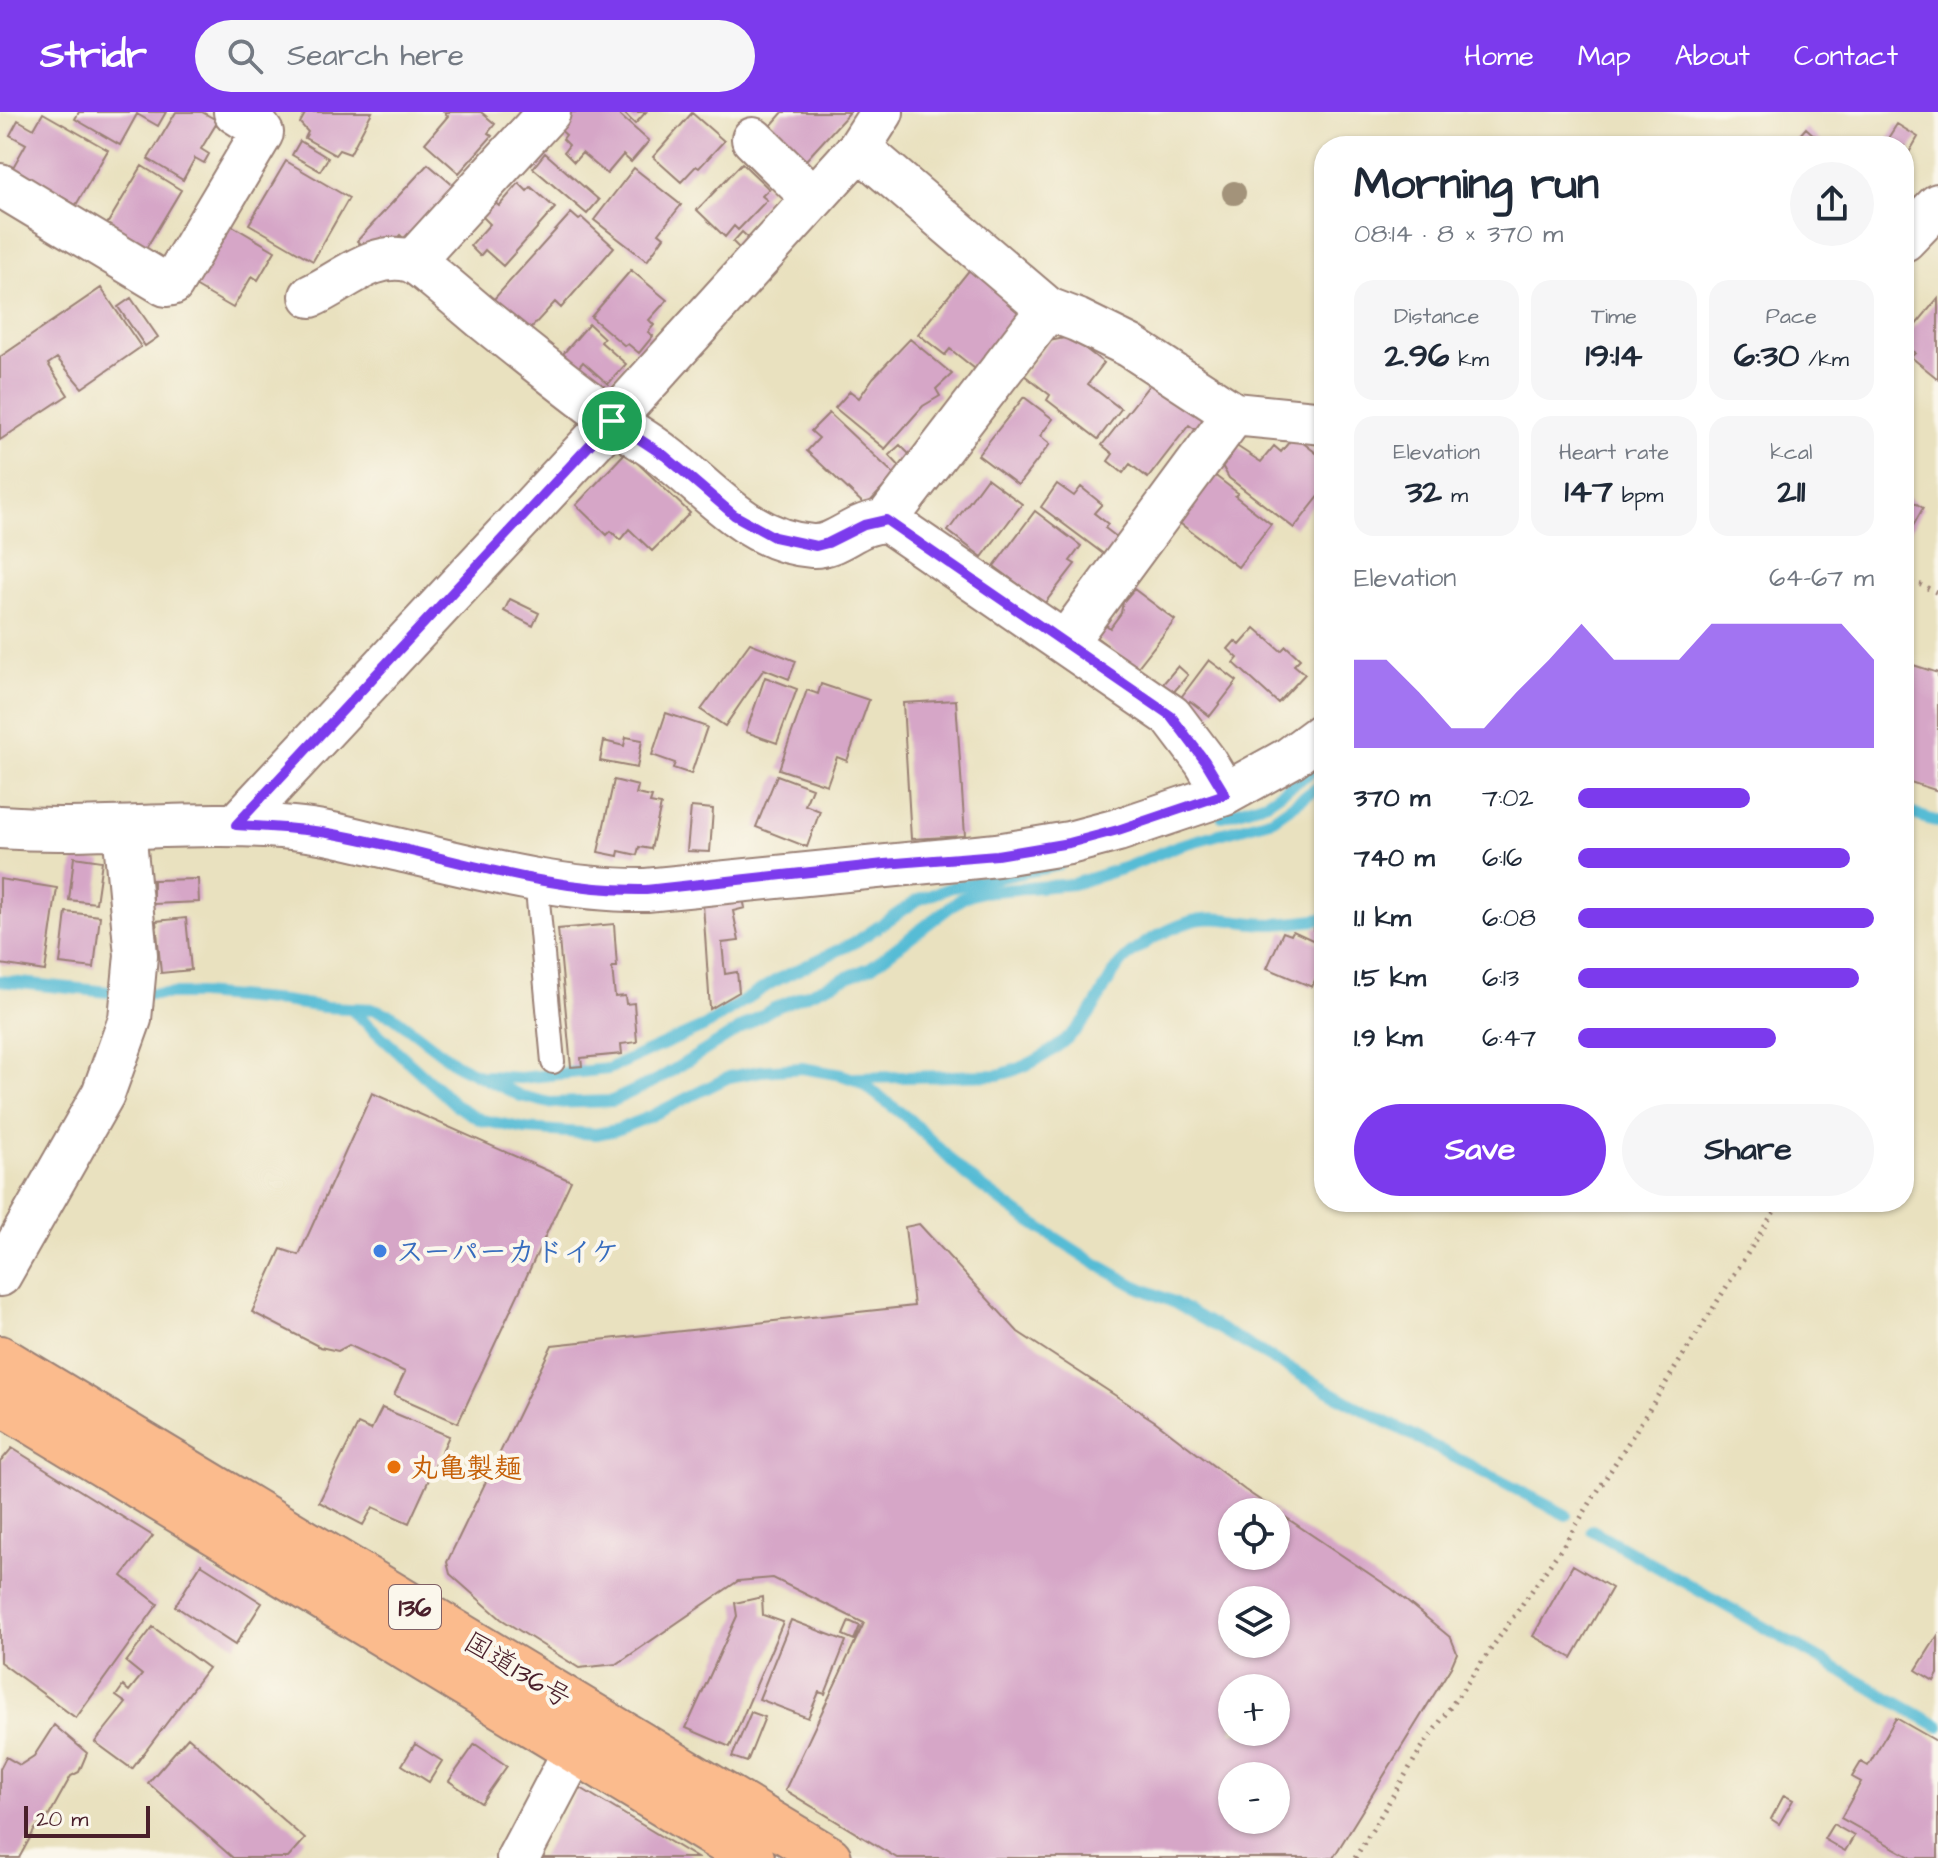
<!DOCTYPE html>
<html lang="en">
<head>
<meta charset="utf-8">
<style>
	body { margin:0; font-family:"Architects Daughter","Klee One",sans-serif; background:#f6f6f7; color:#1f2937; height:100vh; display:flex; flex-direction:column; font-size:30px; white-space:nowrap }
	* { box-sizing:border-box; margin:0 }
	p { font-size:26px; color:#747a83 }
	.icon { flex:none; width:44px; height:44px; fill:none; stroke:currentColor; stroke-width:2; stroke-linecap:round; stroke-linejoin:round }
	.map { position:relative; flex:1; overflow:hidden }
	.panel { position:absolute; left:1314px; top:24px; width:600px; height:1076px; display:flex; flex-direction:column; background:#fff; border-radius:32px; box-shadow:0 2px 6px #0004 }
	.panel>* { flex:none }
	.tools { position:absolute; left:1218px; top:1386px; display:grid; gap:16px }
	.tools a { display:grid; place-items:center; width:72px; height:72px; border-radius:50%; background:#fff; box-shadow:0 2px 6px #0004; font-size:40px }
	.scale { position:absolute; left:24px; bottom:20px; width:126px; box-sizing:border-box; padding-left:8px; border:4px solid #4a1f2b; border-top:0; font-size:22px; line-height:28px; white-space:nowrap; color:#4a1f2b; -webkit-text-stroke:6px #fbf7ec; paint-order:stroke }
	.pin { position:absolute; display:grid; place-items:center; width:68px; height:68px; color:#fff; margin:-34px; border:4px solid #fff; border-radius:50%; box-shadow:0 2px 8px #0007 }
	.round { display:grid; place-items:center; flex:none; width:84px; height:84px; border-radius:42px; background:#f6f6f7 }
	.summary { display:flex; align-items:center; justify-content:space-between; height:136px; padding:0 40px }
	h1 { font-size:44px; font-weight:800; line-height:60px }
	.stats { display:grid; grid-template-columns:repeat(3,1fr); gap:12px; height:136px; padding:8px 40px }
	.stats div { display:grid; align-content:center; border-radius:20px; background:#f6f6f7; text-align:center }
	.stats b { font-size:34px; font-weight:800 }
	.stats small { font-size:22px; font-weight:400 }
	.stats p { font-size:22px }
	.chart { height:224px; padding:16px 40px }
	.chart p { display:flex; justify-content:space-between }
	.chart svg { width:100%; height:144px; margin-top:8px; fill:#7c3aed; opacity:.7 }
	.cta { display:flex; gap:16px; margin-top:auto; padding:16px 40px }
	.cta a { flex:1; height:92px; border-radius:48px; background:#7c3aed; color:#fff; font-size:32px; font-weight:800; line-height:92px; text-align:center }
	.cta a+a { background:#f6f6f7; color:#1f2937 }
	ul { padding:0 40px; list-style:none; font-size:26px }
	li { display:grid; grid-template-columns:128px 96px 1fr; align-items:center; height:60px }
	li i { height:20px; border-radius:10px; background:#7c3aed }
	header { display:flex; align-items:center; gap:48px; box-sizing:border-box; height:112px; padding:0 40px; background:#7c3aed; color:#fff }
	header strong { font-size:38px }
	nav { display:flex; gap:44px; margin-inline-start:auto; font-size:28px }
	.search { width:560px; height:72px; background:#f6f6f7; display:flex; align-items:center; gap:20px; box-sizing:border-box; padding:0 28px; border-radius:44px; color:#747a83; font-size:30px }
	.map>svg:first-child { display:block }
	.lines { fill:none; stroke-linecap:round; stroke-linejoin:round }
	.stream { stroke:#57bcd5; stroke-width:12 }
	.building { fill:#d6a6c7; fill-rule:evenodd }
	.service-casing { stroke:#9a8075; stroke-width:26 }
	.minor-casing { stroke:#9a8075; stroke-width:46 }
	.trunk-casing { stroke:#9a8075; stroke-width:48 }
	.path { stroke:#9a8075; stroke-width:5; stroke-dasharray:2 6; stroke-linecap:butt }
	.service { stroke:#fff; stroke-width:22 }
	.minor { stroke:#fff; stroke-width:42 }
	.trunk { stroke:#fbbb8d; stroke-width:44 }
	.tree { fill:#a3937a }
	.route-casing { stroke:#fff; stroke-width:16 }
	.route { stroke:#7c3aed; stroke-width:10 }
	.shop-dot { fill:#3f7fe0; stroke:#fbf7ec; stroke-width:3 }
	.food-dot { fill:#e8710a; stroke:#fbf7ec; stroke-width:3 }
	.labels { text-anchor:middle; stroke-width:8; stroke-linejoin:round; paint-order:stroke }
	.shield { fill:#fbf7ec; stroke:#7f6065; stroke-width:2 }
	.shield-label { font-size:26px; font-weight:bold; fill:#4a1f2b }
	.shop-label { font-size:28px; font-weight:bold; fill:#366cbe; stroke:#fbf7ec; text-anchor:start }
	.food-label { font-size:28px; font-weight:bold; fill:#c56008; stroke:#fbf7ec; text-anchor:start }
	.street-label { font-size:28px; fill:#4a1f2b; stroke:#fbf7ec }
</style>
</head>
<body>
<header>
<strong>Stridr</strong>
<div class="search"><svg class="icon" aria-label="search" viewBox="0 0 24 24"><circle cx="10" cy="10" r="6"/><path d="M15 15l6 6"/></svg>Search here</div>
<nav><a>Home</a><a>Map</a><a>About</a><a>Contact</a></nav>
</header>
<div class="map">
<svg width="1938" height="1746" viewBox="0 0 1938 1746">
	<rect width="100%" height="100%" fill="#fbf7ec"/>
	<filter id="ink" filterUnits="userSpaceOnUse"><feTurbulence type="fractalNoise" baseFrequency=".0125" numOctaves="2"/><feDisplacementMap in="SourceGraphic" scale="16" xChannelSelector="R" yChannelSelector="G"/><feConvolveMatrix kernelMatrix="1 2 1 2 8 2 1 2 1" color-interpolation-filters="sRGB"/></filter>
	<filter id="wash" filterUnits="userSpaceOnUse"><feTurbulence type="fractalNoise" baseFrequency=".006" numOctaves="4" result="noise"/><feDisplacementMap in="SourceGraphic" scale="32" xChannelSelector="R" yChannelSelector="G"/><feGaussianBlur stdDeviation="1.8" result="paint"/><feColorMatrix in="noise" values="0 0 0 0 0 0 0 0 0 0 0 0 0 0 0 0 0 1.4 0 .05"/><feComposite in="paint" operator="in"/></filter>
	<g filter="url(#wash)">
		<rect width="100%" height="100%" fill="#e9e1bf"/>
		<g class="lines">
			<path class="stream" d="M 1904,699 L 1938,710
				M 1222,704 L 1267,690 L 1324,651
				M 0,869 L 129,882 L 199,882 L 283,889 L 324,895 L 374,897 L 393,904 L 457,953 L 521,984 L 550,991 L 612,989 L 657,968 L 772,897 L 871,855 L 962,786 L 981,780 L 1073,772 L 1127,755 L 1177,734 L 1273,707 L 1324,671
				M 350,896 L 457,994 L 481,1008 L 526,1017 L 596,1022 L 616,1018 L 651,1004 L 729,965 L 760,959 L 802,956 L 842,963 L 859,969 L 910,1008 L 966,1063 L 1022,1104 L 1093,1150 L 1134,1173 L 1173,1190 L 1350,1291 L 1566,1403
				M 487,964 L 520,966 L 608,957 L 705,914 L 773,870 L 857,829 L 918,788 L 952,775 L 1059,753
				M 855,966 L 998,963 C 1031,955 1063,935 1085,908 C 1098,892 1105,872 1117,856 C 1133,835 1165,818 1189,810 C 1214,801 1244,812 1269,812 C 1287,812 1306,809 1324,807
				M 1592,1418 L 1938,1614"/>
		</g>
		<g id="blocks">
			<path class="building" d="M 79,0 L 166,0 L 158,14 L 137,2 L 120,33 L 75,7 Z
				M 176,0 L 202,0 L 218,9 L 201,37 L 209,42 L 204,51 L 195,46 L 183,68 L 148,47 Z
				M 306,0 L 372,0 L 350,42 L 339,38 L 335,43 L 305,26 L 308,20 L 300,11 Z
				M 444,0 L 481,0 L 495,12 L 488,21 L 492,24 L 459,61 L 425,31 L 448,4 Z
				M 570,0 L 616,0 L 649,29 L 631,50 L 623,43 L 607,62 L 582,41 L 574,50 L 564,40 L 569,33 L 563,27 L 566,23 L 557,15 Z
				M 623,0 L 646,0 L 635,12 Z
				M 783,0 L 850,0 L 806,48 L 769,16 Z
				M 43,1 L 108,38 L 76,93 L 12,57 L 26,32 L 10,23 L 18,8 L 34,17 Z
				M 692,1 L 724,29 L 699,56 L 696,54 L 681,70 L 653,45 Z
				M 1897,12 L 1918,25 L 1907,44 L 1904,43 L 1904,34 L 1890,34 L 1885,31 Z
				M 1806,16 L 1826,34 L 1790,34 Z
				M 300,29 L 328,46 L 320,59 L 292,43 Z
				M 545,41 L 599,88 L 587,102 L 533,56 Z
				M 286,49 L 349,86 L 313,149 L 249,112 Z
				M 742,51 L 769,77 L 762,84 L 767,88 L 738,118 L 734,114 L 725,125 L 697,98 Z
				M 428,52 L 455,75 L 410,132 L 400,123 L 389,134 L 368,140 L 357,129 Z
				M 142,54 L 181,78 L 145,138 L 106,114 Z
				M 634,56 L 681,93 L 659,121 L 664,125 L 647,149 L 594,108 Z
				M 519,71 L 527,79 L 531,75 L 555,96 L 503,154 L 485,138 L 480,144 L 470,134 L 490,112 L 480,102 L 492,88 L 499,94 Z
				M 571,101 L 579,108 L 582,106 L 614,135 L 561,196 L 555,190 L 522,226 L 485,197 Z
				M 231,113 L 275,139 L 258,168 L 252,164 L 233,196 L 195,174 Z
				M 742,120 L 753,130 L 743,140 L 733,130 Z
				M 975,151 L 1025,190 L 979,260 L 950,237 L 945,243 L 918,222 Z
				M 631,158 L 667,188 L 649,208 L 654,213 L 648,220 L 653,224 L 639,241 L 628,232 L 625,234 L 591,205 Z
				M 101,176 L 141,235 L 82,276 L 57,246 L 48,252 L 68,283 L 0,328 L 0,245 Z
				M 131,186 L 158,225 L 145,234 L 118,195 Z
				M 1938,186 L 1938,267 L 1911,245 L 1915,241 L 1904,232 L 1904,227 Z
				M 589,212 L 604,226 L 601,230 L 626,252 L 608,272 L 583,250 L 578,256 L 563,242 Z
				M 1070,225 L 1104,251 L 1088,272 L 1121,297 L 1098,327 L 1047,288 L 1050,283 L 1024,263 L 1049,229 Z
				M 910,227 L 952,262 L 936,277 L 940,284 L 923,294 L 885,337 L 835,296 L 850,279 L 859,286 L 873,266 Z
				M 1154,267 L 1205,307 L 1196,318 L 1189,313 L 1148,366 L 1130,352 L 1123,361 L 1108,349 L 1113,342 L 1102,333 Z
				M 1024,285 L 1053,307 L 1040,324 L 1050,332 L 1018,373 L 978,343 Z
				M 829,301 L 895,363 L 866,394 L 807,339 L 819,326 L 811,319 Z
				M 1294,324 L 1324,347 L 1324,378 L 1294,416 L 1229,366 L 1221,352 L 1235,333 L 1261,350 L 1274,334 L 1281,340 Z
				M 900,333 L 917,350 L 906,361 L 889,343 Z
				M 626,340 L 690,401 L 652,439 L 629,417 L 620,428 L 611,419 L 607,423 L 576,393 Z
				M 1213,362 L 1238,381 L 1235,384 L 1271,412 L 1238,455 L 1177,409 Z
				M 987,366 L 1022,392 L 982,445 L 948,419 Z
				M 1057,372 L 1074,384 L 1081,375 L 1102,392 L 1094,401 L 1108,412 L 1105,416 L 1122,429 L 1109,446 L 1041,395 Z
				M 1906,385 L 1923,396 L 1904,430 L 1904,389 Z
				M 1035,399 L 1081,434 L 1070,449 L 1075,452 L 1044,492 L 994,454 Z
				M 1134,477 L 1175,508 L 1137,556 L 1096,525 L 1105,512 L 1110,516 L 1121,501 L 1123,490 Z
				M 510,487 L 539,501 L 533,514 L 504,499 Z
				M 1255,516 L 1281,539 L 1286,534 L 1300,547 L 1294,553 L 1305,562 L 1278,591 L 1234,551 L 1238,546 L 1228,537 L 1235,529 L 1240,533 Z
				M 750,531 L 796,549 L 789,567 L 764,557 L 725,614 L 701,598 Z
				M 1209,548 L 1237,569 L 1210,604 L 1190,589 L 1187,594 L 1179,588 Z
				M 1904,550 L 1938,561 L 1938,679 L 1904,668 Z
				M 1178,554 L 1188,563 L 1172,582 L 1162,573 Z
				M 765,565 L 797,577 L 777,631 L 746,620 Z
				M 821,572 L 869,588 L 847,649 L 837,645 L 827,673 L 779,657 L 807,578 L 818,582 Z
				M 956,588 L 965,724 L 911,727 L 903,591 Z
				M 666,601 L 707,615 L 691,662 L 673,656 L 675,651 L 652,643 Z
				M 626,625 L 642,628 L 637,656 L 600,649 L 604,629 L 624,634 Z
				M 777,663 L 812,676 L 805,693 L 820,699 L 807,735 L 756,715 Z
				M 614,668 L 638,674 L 636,682 L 652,685 L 650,691 L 661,693 L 651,737 L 639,735 L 637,743 L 619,739 L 618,744 L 598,740 Z
				M 691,695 L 713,697 L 710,740 L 687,739 Z
				M 74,745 L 102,749 L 96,791 L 69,788 Z
				M 0,767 L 57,776 L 45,859 L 0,852 Z
				M 198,767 L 199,790 L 153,792 L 153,768 Z
				M 743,786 L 745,796 L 733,799 L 739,829 L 722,831 L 725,862 L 737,860 L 739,880 L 710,897 L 703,792 Z
				M 66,800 L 100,804 L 94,856 L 60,852 Z
				M 186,806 L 191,858 L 161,861 L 156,809 Z
				M 614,812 L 617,855 L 612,855 L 615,885 L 625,884 L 626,892 L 634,891 L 637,930 L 621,932 L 622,942 L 581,946 L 582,954 L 571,955 L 558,817 Z
				M 1324,815 L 1324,827 L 1315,828 L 1314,816 Z
				M 1293,819 L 1317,830 L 1324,838 L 1324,847 L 1312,875 L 1267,856 L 1283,820 L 1291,823 Z
				M 372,981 L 571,1069 L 458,1311 L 394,1283 L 405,1260 L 349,1233 L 338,1239 L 320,1235 L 252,1200 L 281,1137 L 299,1143 Z
				M 919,1112 L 1018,1220 L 1156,1310 L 1245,1378 L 1392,1477 L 1451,1526 L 1457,1541 L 1451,1555 L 1333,1746 L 897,1746 L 785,1678 L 864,1511 L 773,1466 L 738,1469 L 617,1552 L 579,1556 L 501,1507 L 450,1462 L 447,1450 L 552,1233 L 914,1194 L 905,1115 ZM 1232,1400 L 1276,1400 L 1276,1444 L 1232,1444 ZM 1232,1488 L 1276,1488 L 1276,1532 L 1232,1532 ZM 1232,1576 L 1276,1576 L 1276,1620 L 1232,1620 ZM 1232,1664 L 1276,1664 L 1276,1708 L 1232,1708 Z
				M 382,1296 L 449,1324 L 409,1411 L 373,1395 L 363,1413 L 319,1390 L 358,1312 L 371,1318 Z
				M 12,1336 L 153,1424 L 122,1464 L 158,1492 L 76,1606 L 0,1550 L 0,1350 Z
				M 201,1452 L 262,1491 L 235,1533 L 175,1494 Z
				M 1573,1453 L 1612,1476 L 1572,1546 L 1533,1524 Z
				M 762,1485 L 763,1503 L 783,1510 L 730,1635 L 686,1616 L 737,1504 L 735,1491 Z
				M 791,1508 L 846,1529 L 825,1582 L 819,1580 L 808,1606 L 759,1587 Z
				M 849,1509 L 860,1514 L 854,1528 L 843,1523 Z
				M 153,1515 L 208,1556 L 132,1657 L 95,1630 L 126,1591 L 116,1584 L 123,1574 L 129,1579 L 142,1563 L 126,1550 Z
				M 1938,1523 L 1938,1562 L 1934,1569 L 1916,1558 Z
				M 751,1600 L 765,1605 L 747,1650 L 732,1645 Z
				M 1896,1606 L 1938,1630 L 1938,1746 L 1912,1746 L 1841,1706 L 1861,1670 L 1852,1665 L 1861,1650 L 1868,1654 Z
				M 54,1613 L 87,1641 L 79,1660 L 71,1664 L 46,1709 L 35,1717 L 19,1746 L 2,1746 L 0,1745 L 0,1657 L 6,1645 L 20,1653 L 34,1644 Z
				M 188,1625 L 305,1727 L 288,1746 L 233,1746 L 148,1671 Z
				M 415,1632 L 442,1649 L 429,1670 L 402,1653 Z
				M 475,1632 L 507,1654 L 481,1691 L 449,1669 Z
				M 579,1675 L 697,1746 L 541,1746 Z
				M 1784,1683 L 1793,1688 L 1779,1712 L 1771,1707 Z
				M 1833,1712 L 1854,1724 L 1845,1739 L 1824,1727 Z"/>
		</g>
	</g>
	<g filter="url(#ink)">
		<use href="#blocks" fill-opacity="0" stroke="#9a8075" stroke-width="2"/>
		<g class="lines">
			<defs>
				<path id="service" d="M 536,767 L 553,950"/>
				<path id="minor" d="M 753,27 L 813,86
					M 859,36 L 1048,197 L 1077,208 L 1130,234 L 1234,302 L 1324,311
					M 0,73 L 166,173 L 172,172 L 262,21 L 257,14 L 235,0
					M 1904,128 L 1938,93
					M 413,149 L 549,0
					M 311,184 C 343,170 373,138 411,149 C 420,151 473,199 486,209 C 527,242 568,275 610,306 C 628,320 648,330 665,344 C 711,379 750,430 812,434 C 831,435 846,421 863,414 C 870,411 878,410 886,408 L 1171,604 L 1205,649 L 1225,682
					M 886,408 L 1048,197
					M 1065,531 L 1234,302
					M 236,713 L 612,309 L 859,36 L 882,0
					M 0,715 C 97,722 195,707 292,716 C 329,719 364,730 400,738 C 480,757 563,779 646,778 L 997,743 L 1069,731 L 1118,718 L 1225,682 L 1290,646 L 1324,621
					M 0,1163 L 103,982 L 130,907 L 136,843 L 124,717
					M 518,1746 L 590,1609"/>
				<path id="trunk" d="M 0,1246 L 829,1746
					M 0,1290 L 752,1746"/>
			</defs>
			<use href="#service" class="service-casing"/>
			<use href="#minor" class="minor-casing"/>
			<use href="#trunk" class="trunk-casing"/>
			<path class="path" d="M 1904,470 L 1921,473 L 1938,481
				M 1355,1746 L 1421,1637 L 1563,1434 L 1780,1090"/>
			<use href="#service" class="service"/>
			<use href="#minor" class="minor"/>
			<use href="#trunk" class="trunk"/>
		</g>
		<circle class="tree" cx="1234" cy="81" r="12"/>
	</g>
	<g class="lines" filter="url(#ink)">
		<defs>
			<path id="route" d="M 612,309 L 665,344 L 734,403 L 774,425 L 816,434 L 828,431 L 864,413 L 886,408 L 1171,604 L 1205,649 L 1225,682 L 1118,718 L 1069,731 L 997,743 L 884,752 L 646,778 C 537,780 434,739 328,721 C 297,716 267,715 236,713 Z"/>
		</defs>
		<use href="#route" class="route-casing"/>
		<use href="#route" class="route"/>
	</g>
	<circle class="shop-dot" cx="380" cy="1139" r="8"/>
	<circle class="food-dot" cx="394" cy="1355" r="8"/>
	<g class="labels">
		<rect class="shield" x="389" y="1473" width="52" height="44" rx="6"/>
		<g class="shield-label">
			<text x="415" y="1504">136</text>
		</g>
		<g class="shop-label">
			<text x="396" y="1149">スーパーカドイケ</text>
		</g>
		<g class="food-label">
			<text x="410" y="1365">丸亀製麺</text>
		</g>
		<g class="street-label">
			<text transform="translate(518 1557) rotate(31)" y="10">国道136号</text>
		</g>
	</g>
</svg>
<div class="tools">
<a><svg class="icon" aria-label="locate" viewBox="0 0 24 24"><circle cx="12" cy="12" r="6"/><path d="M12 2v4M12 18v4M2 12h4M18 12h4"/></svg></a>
<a><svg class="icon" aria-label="layers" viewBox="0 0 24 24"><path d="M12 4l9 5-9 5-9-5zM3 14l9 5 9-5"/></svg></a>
<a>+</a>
<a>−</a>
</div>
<div class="scale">20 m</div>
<div class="pin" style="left:612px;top:309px;background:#1e9e55"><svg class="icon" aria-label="arrive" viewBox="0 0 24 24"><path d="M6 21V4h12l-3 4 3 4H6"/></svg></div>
<section class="panel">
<div class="summary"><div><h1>Morning run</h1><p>08:14 · 8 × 370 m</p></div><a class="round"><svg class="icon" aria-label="share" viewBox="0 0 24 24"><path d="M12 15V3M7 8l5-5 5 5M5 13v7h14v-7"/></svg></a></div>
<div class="stats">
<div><p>Distance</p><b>2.96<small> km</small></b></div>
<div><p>Time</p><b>19:14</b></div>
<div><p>Pace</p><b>6:30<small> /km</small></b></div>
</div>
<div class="stats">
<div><p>Elevation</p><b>32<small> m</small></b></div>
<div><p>Heart rate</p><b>147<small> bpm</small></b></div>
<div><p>kcal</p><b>211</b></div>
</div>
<div class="chart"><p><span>Elevation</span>64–67 m</p>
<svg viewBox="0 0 160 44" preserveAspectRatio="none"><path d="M0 44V17L10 17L20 27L30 38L40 38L50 27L60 17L70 6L80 17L90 17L100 17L110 6L120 6L130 6L140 6L150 6L160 17V44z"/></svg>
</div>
<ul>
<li><b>370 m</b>7:02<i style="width:58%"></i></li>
<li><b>740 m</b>6:16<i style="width:92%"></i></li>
<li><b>1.1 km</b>6:08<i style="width:100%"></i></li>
<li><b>1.5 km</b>6:13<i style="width:95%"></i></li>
<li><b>1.9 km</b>6:47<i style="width:67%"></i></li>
</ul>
<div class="cta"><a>Save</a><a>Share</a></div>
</section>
</div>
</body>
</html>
